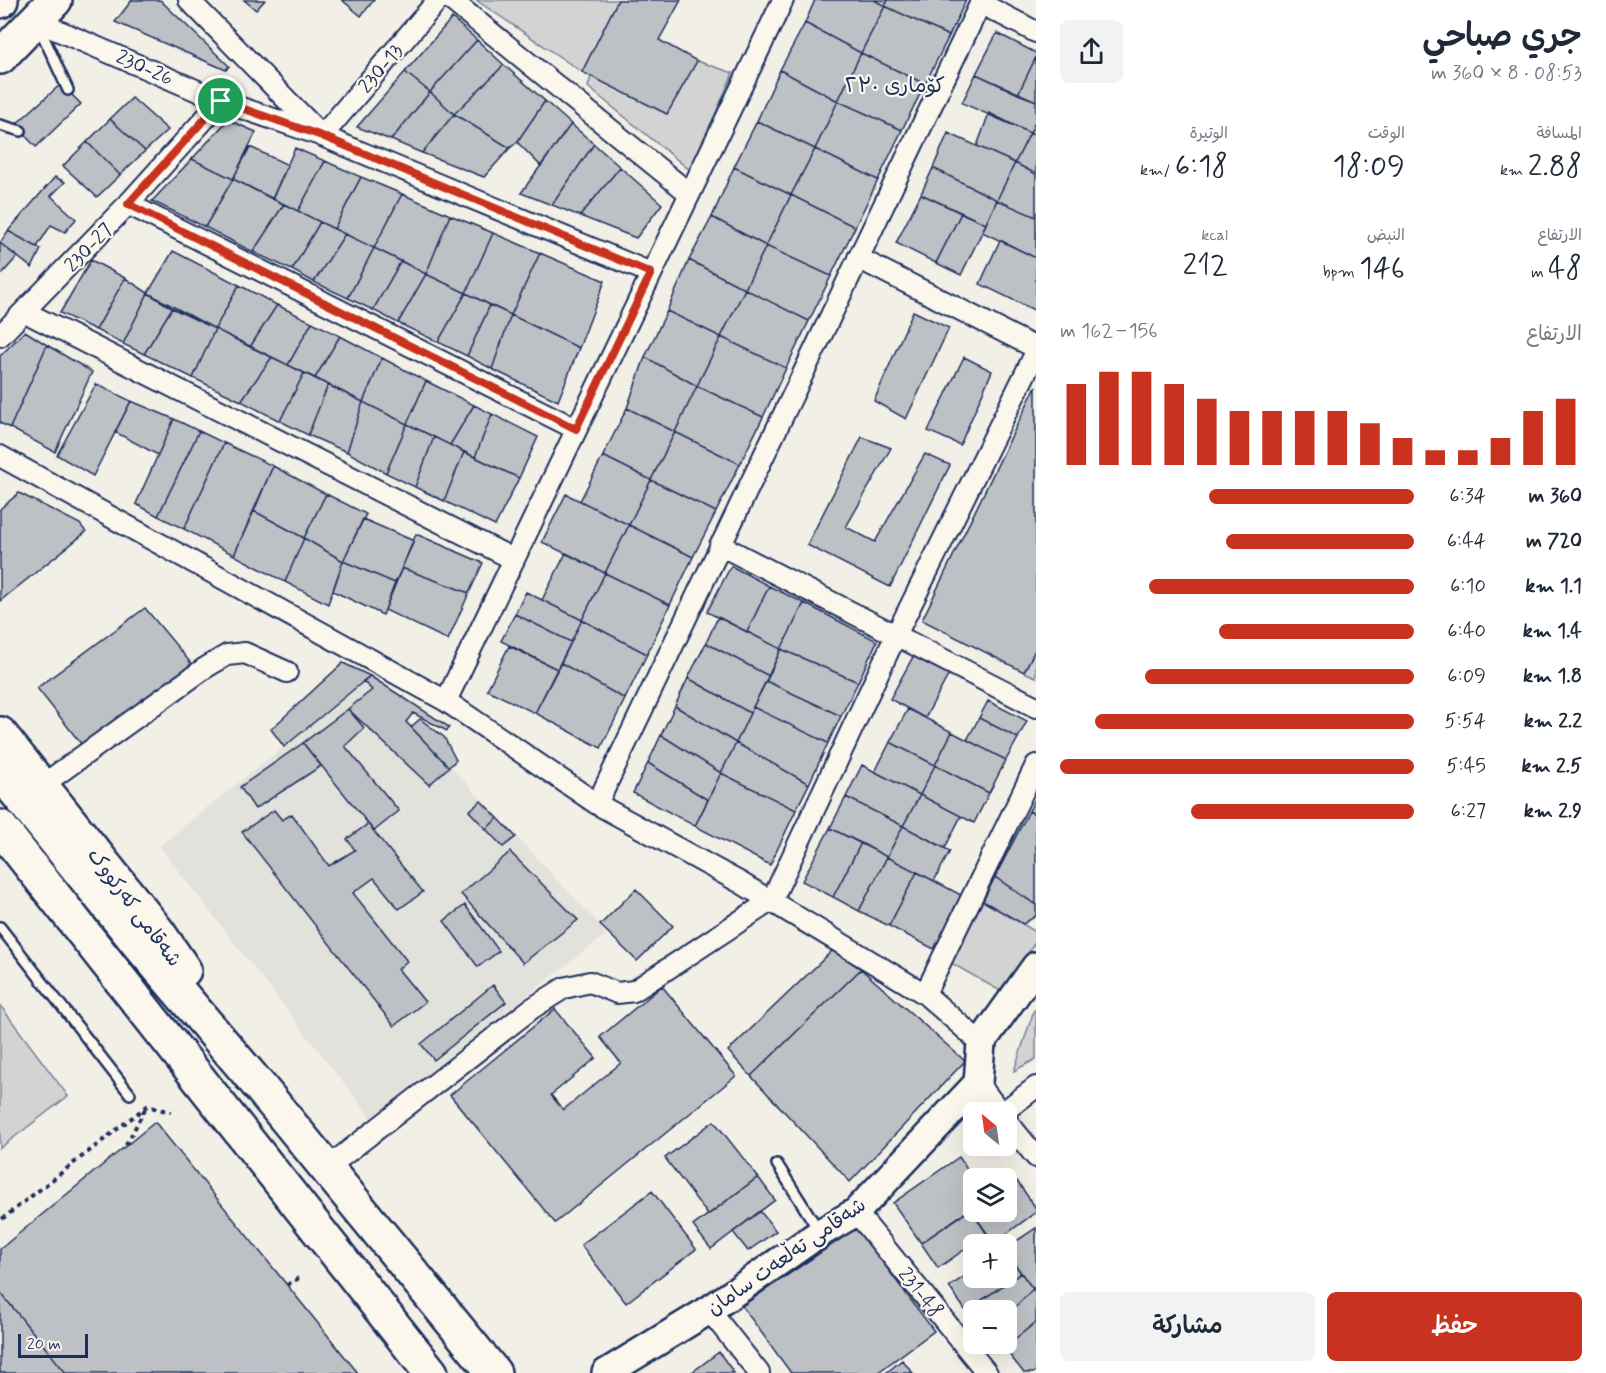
<!DOCTYPE html>
<html lang="ar">
<head>
<meta charset="utf-8">
<style>
	body { margin:0; font-family:Mynerve,"Playpen Sans Arabic",sans-serif; background:#f2f2f3; color:#1f2937; direction:rtl; height:100vh; display:flex; flex-direction:column; font-size:22px; white-space:nowrap }
	* { box-sizing:border-box; margin:0 }
	p { font-size:20px; color:#747a83 }
	.icon { flex:none; width:33px; height:33px; fill:none; stroke:currentColor; stroke-width:2; stroke-linecap:round; stroke-linejoin:round }
	.map { position:relative; flex:1; overflow:hidden; direction:ltr }
	.drawer { display:flex; flex-direction:column; background:#fff; width:570px }
	.drawer>* { flex:none }
	.needle { width:39px; rotate:331deg }
	.controls { position:absolute; left:963px; top:1102px; display:grid; gap:12px }
	.controls a { display:grid; place-items:center; width:54px; height:54px; border-radius:9px; background:#fff; box-shadow:0 6px 24px #0002; font-size:30px }
	.scale { position:absolute; left:18px; bottom:15px; width:70px; box-sizing:border-box; padding-left:6px; border:3px solid #1b2f5e; border-top:0; font-size:16px; line-height:21px; white-space:nowrap; color:#1b2f5e; -webkit-text-stroke:4px #fbf7ec; paint-order:stroke }
	.pin { position:absolute; display:grid; place-items:center; width:51px; height:51px; color:#fff; margin:-26px; border:3px solid #fff; border-radius:50%; box-shadow:0 2px 6px #0007 }
	.round { display:grid; place-items:center; flex:none; width:63px; height:63px; border-radius:9px; background:#f2f2f3 }
	.overview { display:flex; align-items:center; justify-content:space-between; height:102px; padding:0 24px }
	h1 { font-size:33px; font-weight:600; line-height:45px }
	.metrics { display:grid; grid-template-columns:repeat(3,1fr); gap:9px; height:102px; padding:6px 24px }
	.metrics div { display:grid; align-content:center }
	.metrics b { font-size:30px; font-weight:600 }
	.metrics small { font-size:16px; font-weight:400 }
	.metrics p { font-size:16px }
	.chart { height:168px; padding:12px 24px }
	.chart p { display:flex; justify-content:space-between }
	.chart svg { width:100%; height:108px; margin-top:6px; stroke:#c8321e; stroke-width:6 }
	.action { display:flex; gap:12px; margin-top:auto; padding:12px 24px }
	.action a { flex:1; height:69px; border-radius:9px; background:#c8321e; color:#fff; font-size:24px; font-weight:600; line-height:69px; text-align:center }
	.action a+a { background:#f2f2f3; color:#1f2937 }
	ul { padding:0 24px; list-style:none; font-size:20px }
	li { display:grid; grid-template-columns:96px 72px 1fr; align-items:center; height:45px }
	li i { height:15px; border-radius:8px; background:#c8321e }
	main { display:flex; flex:1; min-height:0 }
	.map>svg:first-child { display:block }
	.built { fill:#e2e1dc }
	.green { fill:#d2d3d2; stroke:#768198; stroke-width:1.5 }
	.building { fill:#bdc0c4; stroke:#1b2f5e; stroke-width:1.5 }
	.lines { fill:none; stroke-linecap:round; stroke-linejoin:round }
	.lane-casing { stroke:#1b2f5e; stroke-width:14 }
	.street-casing { stroke:#1b2f5e; stroke-width:24 }
	.secondary-casing { stroke:#1b2f5e; stroke-width:32 }
	.highway-casing { stroke:#1b2f5e; stroke-width:38 }
	.path { stroke:#1b2f5e; stroke-width:4; stroke-dasharray:4.5 4.5; stroke-linecap:butt }
	.lane { stroke:#fbf7ec; stroke-width:9 }
	.street { stroke:#fbf7ec; stroke-width:20 }
	.secondary { stroke:#fbf7ec; stroke-width:27 }
	.highway { stroke:#fbf7ec; stroke-width:33 }
	.route-casing { stroke:#fff; stroke-width:12 }
	.route { stroke:#c8321e; stroke-width:8 }
	.labels { text-anchor:middle; stroke-width:4.5; stroke-linejoin:round; paint-order:stroke }
	.street-label { font-size:20px; fill:#1b2f5e; stroke:#fbf7ec }
	.neighbourhood-label { font-size:21px; fill:#1b2f5e; stroke:#fbf7ec }
</style>
</head>
<body>
<main>
<section class="drawer">
<div class="overview"><div><h1>جري صباحي</h1><p>08:53 · 8 × 360 m</p></div><a class="round"><svg class="icon" aria-label="share" viewBox="0 0 24 24"><path d="M12 15V3M7 8l5-5 5 5M5 13v7h14v-7"/></svg></a></div>
<div class="metrics">
<div><p>المسافة</p><b>2.88<small> km</small></b></div>
<div><p>الوقت</p><b>18:09</b></div>
<div><p>الوتيرة</p><b>6:18<small> /km</small></b></div>
</div>
<div class="metrics">
<div><p>الارتفاع</p><b>48<small> m</small></b></div>
<div><p>النبض</p><b>146<small> bpm</small></b></div>
<div><p>kcal</p><b>212</b></div>
</div>
<div class="chart"><p><span>الارتفاع</span>156–162 m</p>
<svg viewBox="0 0 160 44" preserveAspectRatio="none"><path d="M5 44V11M15 44V6M25 44V6M35 44V11M45 44V17M55 44V22M65 44V22M75 44V22M85 44V22M95 44V27M105 44V33M115 44V38M125 44V38M135 44V33M145 44V22M155 44V17"/></svg>
</div>
<ul>
<li><b>360 m</b>6:34<i style="width:58%"></i></li>
<li><b>720 m</b>6:44<i style="width:53%"></i></li>
<li><b>1.1 km</b>6:10<i style="width:75%"></i></li>
<li><b>1.4 km</b>6:40<i style="width:55%"></i></li>
<li><b>1.8 km</b>6:09<i style="width:76%"></i></li>
<li><b>2.2 km</b>5:54<i style="width:90%"></i></li>
<li><b>2.5 km</b>5:45<i style="width:100%"></i></li>
<li><b>2.9 km</b>6:27<i style="width:63%"></i></li>
</ul>
<div class="action"><a>حفظ</a><a>مشاركة</a></div>
</section>
<div class="map">
<svg width="1036" height="1373" viewBox="0 0 1036 1373">
	<rect width="100%" height="100%" fill="#f2efe6"/>
	<filter id="ink" filterUnits="userSpaceOnUse"><feTurbulence type="fractalNoise" baseFrequency=".0167" numOctaves="2"/><feDisplacementMap in="SourceGraphic" scale="12" xChannelSelector="R" yChannelSelector="G"/><feConvolveMatrix kernelMatrix="1 2 1 2 8 2 1 2 1" color-interpolation-filters="sRGB"/></filter>
	<g filter="url(#ink)">
		<path class="built" d="M 368,679 L 600,925 L 605,935 L 371,1118 L 159,846 Z"/>
		<path class="green" d="M 476,0 L 618,0 L 582,72 Z
			M 697,61 L 733,73 L 691,171 L 588,87 L 591,76 L 667,114 Z
			M 1036,648 L 1036,677 L 1024,672 Z
			M 983,901 L 1036,932 L 1036,941 L 1002,992 L 951,963 Z
			M 0,1005 L 68,1096 L 0,1148 Z
			M 1034,1010 L 1036,1011 L 1036,1059 L 1014,1071 Z"/>
		<path class="building" d="M 132,0 L 160,0 L 229,66 L 226,70 L 115,22 Z
			M 244,0 L 265,0 L 256,10 Z
			M 342,0 L 374,0 L 361,16 Z
			M 618,0 L 681,0 L 659,40 L 697,61 L 667,114 L 582,72 Z
			M 815,0 L 874,0 L 885,6 L 861,53 L 805,23 Z
			M 874,0 L 888,0 L 885,6 Z
			M 888,0 L 966,0 L 949,36 L 885,6 Z
			M 885,6 L 949,36 L 925,84 L 861,53 Z
			M 452,18 L 477,40 L 430,92 L 405,72 Z
			M 805,23 L 861,53 L 838,101 L 780,70 Z
			M 997,33 L 1036,53 L 1036,57 L 1018,94 L 976,74 Z
			M 477,40 L 504,65 L 454,114 L 430,92 Z
			M 861,53 L 925,84 L 902,130 L 838,101 Z
			M 1036,57 L 1036,101 L 1018,94 Z
			M 504,65 L 545,101 L 517,142 L 510,148 L 454,114 Z
			M 780,70 L 838,101 L 815,149 L 757,121 Z
			M 405,72 L 430,92 L 391,140 L 357,127 Z
			M 976,74 L 1036,101 L 1036,120 L 1030,133 L 962,103 Z
			M 61,84 L 81,104 L 36,147 L 15,125 Z
			M 430,92 L 454,114 L 422,153 L 391,140 Z
			M 132,98 L 168,130 L 145,151 L 110,119 Z
			M 545,101 L 571,124 L 541,166 L 517,142 Z
			M 838,101 L 902,130 L 878,180 L 815,149 Z
			M 989,113 L 1030,133 L 1015,163 L 977,146 Z
			M 454,114 L 510,148 L 484,177 L 422,153 Z
			M 110,119 L 145,151 L 120,175 L 87,142 Z
			M 228,120 L 256,132 L 233,179 L 192,159 Z
			M 1036,120 L 1036,136 L 1030,133 Z
			M 757,121 L 815,149 L 791,195 L 734,167 Z
			M 571,124 L 594,144 L 552,205 L 521,193 Z
			M 948,133 L 1015,163 L 997,200 L 933,168 Z
			M 1030,133 L 1036,136 L 1036,174 L 1015,163 Z
			M 87,142 L 120,175 L 97,197 L 63,166 Z
			M 594,144 L 620,167 L 580,216 L 552,205 Z
			M 250,147 L 288,165 L 272,199 L 233,179 Z
			M 295,148 L 325,161 L 298,211 L 272,199 Z
			M 815,149 L 878,180 L 855,227 L 791,195 Z
			M 192,159 L 233,179 L 205,227 L 152,201 Z
			M 325,161 L 361,177 L 334,229 L 298,211 Z
			M 1015,163 L 1036,174 L 1036,217 L 997,200 Z
			M 620,167 L 662,204 L 636,238 L 580,216 Z
			M 734,167 L 791,195 L 766,246 L 712,217 Z
			M 933,168 L 997,200 L 986,224 L 921,194 Z
			M 55,177 L 65,182 L 51,196 L 76,219 L 65,232 L 51,225 L 37,247 L 8,231 Z
			M 361,177 L 402,194 L 374,248 L 334,229 Z
			M 233,179 L 284,204 L 253,252 L 205,227 Z
			M 402,194 L 450,215 L 426,274 L 374,248 Z
			M 921,194 L 961,213 L 936,263 L 896,243 Z
			M 791,195 L 855,227 L 831,276 L 766,246 Z
			M 997,200 L 1036,217 L 1036,258 L 982,232 Z
			M 284,204 L 320,222 L 292,270 L 253,252 Z
			M 961,213 L 986,224 L 961,275 L 936,263 Z
			M 450,215 L 493,233 L 466,293 L 426,274 Z
			M 712,217 L 766,246 L 745,289 L 689,260 Z
			M 320,222 L 345,234 L 314,282 L 292,270 Z
			M 8,231 L 41,249 L 32,268 L 0,243 Z
			M 493,233 L 540,253 L 511,315 L 466,293 Z
			M 345,234 L 374,248 L 348,298 L 314,282 Z
			M 1000,240 L 1036,258 L 1036,311 L 980,284 Z
			M 0,243 L 17,257 L 0,276 Z
			M 766,246 L 831,276 L 809,321 L 745,289 Z
			M 374,248 L 401,261 L 373,310 L 348,298 Z
			M 173,251 L 239,285 L 215,329 L 148,293 Z
			M 540,253 L 605,281 L 579,348 L 511,315 Z
			M 91,260 L 125,278 L 96,330 L 60,313 Z
			M 689,260 L 745,289 L 721,337 L 667,311 Z
			M 401,261 L 426,274 L 398,323 L 373,310 Z
			M 426,274 L 466,293 L 438,342 L 398,323 Z
			M 125,278 L 148,293 L 123,344 L 96,330 Z
			M 239,285 L 277,305 L 250,347 L 215,329 Z
			M 745,289 L 809,321 L 786,368 L 721,337 Z
			M 148,293 L 172,308 L 144,354 L 123,344 Z
			M 466,293 L 490,305 L 467,356 L 438,342 Z
			M 277,305 L 312,322 L 288,365 L 250,347 Z
			M 490,305 L 511,315 L 492,369 L 467,356 Z
			M 172,308 L 215,329 L 193,378 L 144,354 Z
			M 667,311 L 721,337 L 697,386 L 645,357 Z
			M 913,311 L 949,328 L 906,419 L 874,401 Z
			M 511,315 L 579,348 L 558,401 L 492,369 Z
			M 312,322 L 340,336 L 315,378 L 288,365 Z
			M 215,329 L 272,357 L 241,401 L 193,378 Z
			M 25,331 L 47,345 L 10,428 L 0,423 L 0,356 Z
			M 340,336 L 382,358 L 363,402 L 315,378 Z
			M 721,337 L 786,368 L 763,417 L 697,386 Z
			M 47,345 L 92,372 L 55,452 L 10,428 Z
			M 272,357 L 304,373 L 280,421 L 241,401 Z
			M 645,357 L 697,386 L 675,432 L 627,408 Z
			M 964,357 L 992,371 L 960,445 L 928,431 Z
			M 382,358 L 426,381 L 407,424 L 363,402 Z
			M 304,373 L 328,385 L 308,435 L 280,421 Z
			M 426,381 L 474,405 L 450,445 L 407,424 Z
			M 96,384 L 131,401 L 93,476 L 57,455 Z
			M 328,385 L 363,402 L 347,452 L 308,435 Z
			M 697,386 L 763,417 L 740,464 L 675,432 Z
			M 1036,386 L 1036,648 L 1024,672 L 922,620 Z
			M 131,401 L 174,419 L 158,455 L 115,432 Z
			M 363,402 L 407,424 L 386,473 L 347,452 Z
			M 474,405 L 492,414 L 475,457 L 450,445 Z
			M 627,408 L 675,432 L 651,480 L 603,456 Z
			M 492,414 L 538,437 L 519,478 L 475,457 Z
			M 174,419 L 199,431 L 158,516 L 136,504 Z
			M 407,424 L 434,437 L 415,487 L 386,473 Z
			M 199,431 L 224,443 L 184,529 L 158,516 Z
			M 675,432 L 740,464 L 716,512 L 651,480 Z
			M 434,437 L 464,452 L 444,501 L 415,487 Z
			M 862,437 L 891,448 L 846,527 L 875,542 L 925,454 L 950,465 L 890,587 L 807,545 Z
			M 224,443 L 273,466 L 234,555 L 184,529 Z
			M 464,452 L 519,478 L 495,526 L 444,501 Z
			M 603,456 L 651,480 L 629,525 L 580,501 Z
			M 273,466 L 326,494 L 304,538 L 254,511 Z
			M 651,480 L 716,512 L 693,557 L 629,525 Z
			M 19,493 L 80,524 L 86,532 L 0,601 L 0,509 Z
			M 326,494 L 366,514 L 343,561 L 304,538 Z
			M 566,494 L 629,525 L 605,573 L 542,542 Z
			M 254,511 L 304,538 L 285,582 L 234,555 Z
			M 363,519 L 414,541 L 395,583 L 343,561 Z
			M 629,525 L 693,557 L 670,605 L 605,573 Z
			M 416,534 L 483,563 L 469,593 L 402,568 Z
			M 304,538 L 343,561 L 328,604 L 285,582 Z
			M 566,553 L 605,573 L 582,620 L 542,600 Z
			M 343,561 L 395,583 L 383,615 L 333,591 Z
			M 731,566 L 769,586 L 747,632 L 707,612 Z
			M 402,568 L 469,593 L 448,640 L 385,610 Z
			M 605,573 L 670,605 L 647,654 L 582,620 Z
			M 769,586 L 804,603 L 781,649 L 747,632 Z
			M 526,592 L 582,620 L 571,642 L 515,614 Z
			M 804,603 L 877,641 L 858,682 L 781,649 Z
			M 145,608 L 195,668 L 86,750 L 37,688 Z
			M 515,614 L 571,642 L 557,669 L 501,641 Z
			M 718,617 L 781,649 L 769,676 L 706,643 Z
			M 582,620 L 647,654 L 625,699 L 561,663 Z
			M 706,643 L 769,676 L 750,713 L 688,678 Z
			M 509,646 L 557,669 L 535,713 L 487,690 Z
			M 781,649 L 858,682 L 841,716 L 766,681 Z
			M 914,655 L 949,674 L 925,718 L 890,699 Z
			M 343,663 L 370,676 L 284,747 L 271,729 Z
			M 561,663 L 625,699 L 601,748 L 535,713 Z
			M 370,676 L 449,727 L 447,731 L 413,713 L 406,722 L 449,767 L 429,785 L 348,709 L 372,690 L 363,681 Z
			M 688,678 L 750,713 L 736,743 L 675,706 Z
			M 766,681 L 841,716 L 828,743 L 753,707 Z
			M 988,701 L 1027,721 L 1018,738 L 979,718 Z
			M 675,706 L 736,743 L 721,773 L 661,735 Z
			M 753,707 L 828,743 L 809,784 L 736,743 Z
			M 348,709 L 364,728 L 345,746 L 399,811 L 374,831 L 303,743 Z
			M 908,709 L 952,732 L 935,765 L 890,742 Z
			M 979,718 L 1018,738 L 1006,760 L 967,740 Z
			M 420,719 L 444,737 L 456,760 L 449,767 L 411,727 Z
			M 952,732 L 1006,760 L 989,793 L 935,765 Z
			M 661,735 L 721,773 L 708,800 L 648,763 Z
			M 890,742 L 935,765 L 920,795 L 875,772 Z
			M 303,743 L 321,766 L 255,809 L 240,787 Z
			M 736,743 L 809,784 L 796,810 L 721,773 Z
			M 648,763 L 708,800 L 695,826 L 633,793 Z
			M 862,765 L 920,795 L 903,826 L 846,797 Z
			M 935,765 L 989,793 L 974,823 L 920,795 Z
			M 721,773 L 796,810 L 770,865 L 695,826 Z
			M 920,795 L 961,816 L 945,848 L 903,826 Z
			M 846,797 L 903,826 L 887,857 L 830,828 Z
			M 1036,797 L 1036,815 L 1029,811 Z
			M 481,801 L 498,818 L 486,829 L 469,811 Z
			M 274,810 L 282,820 L 292,814 L 329,866 L 355,850 L 347,839 L 368,824 L 423,892 L 399,909 L 374,878 L 353,893 L 407,961 L 398,969 L 425,1002 L 394,1026 L 242,832 Z
			M 1029,811 L 1036,815 L 1036,905 L 995,877 Z
			M 498,818 L 516,837 L 503,847 L 486,829 Z
			M 903,826 L 950,851 L 934,881 L 887,857 Z
			M 830,828 L 861,843 L 833,897 L 802,881 Z
			M 861,843 L 887,857 L 859,911 L 833,897 Z
			M 510,852 L 578,920 L 523,963 L 461,894 Z
			M 887,857 L 917,872 L 889,926 L 859,911 Z
			M 917,872 L 963,896 L 934,949 L 889,926 Z
			M 995,877 L 1036,905 L 1036,916 L 1023,924 L 983,901 Z
			M 636,889 L 673,926 L 637,961 L 600,925 Z
			M 465,905 L 499,951 L 478,967 L 444,921 Z
			M 833,950 L 861,969 L 751,1076 L 728,1051 Z
			M 861,969 L 965,1061 L 850,1182 L 751,1076 Z
			M 493,985 L 506,1002 L 434,1060 L 421,1044 Z
			M 662,986 L 736,1076 L 555,1223 L 450,1095 L 555,1009 L 596,1058 L 551,1095 L 563,1110 L 621,1063 L 600,1037 Z
			M 714,1121 L 758,1177 L 708,1215 L 665,1158 Z
			M 155,1122 L 287,1285 L 358,1373 L 66,1373 L 0,1292 L 0,1249 Z
			M 959,1157 L 974,1179 L 974,1207 L 921,1243 L 893,1203 Z
			M 758,1177 L 775,1200 L 711,1249 L 693,1226 Z
			M 1014,1177 L 1036,1208 L 1036,1212 L 994,1243 L 970,1209 L 974,1207 L 974,1212 L 1006,1212 L 1006,1183 Z
			M 652,1191 L 696,1249 L 626,1303 L 581,1245 Z
			M 970,1209 L 987,1234 L 938,1268 L 921,1243 Z
			M 760,1211 L 776,1231 L 748,1251 L 733,1232 Z
			M 857,1228 L 934,1331 L 877,1373 L 791,1373 L 742,1306 Z
			M 1036,1228 L 1036,1285 L 1033,1289 L 1006,1252 L 1006,1248 Z
			M 1006,1252 L 1021,1273 L 966,1311 L 949,1287 L 974,1270 L 974,1278 L 1006,1278 Z
			M 1021,1273 L 1033,1289 L 1006,1316 L 1006,1311 L 974,1311 L 974,1321 L 966,1311 Z
			M 1033,1289 L 1036,1293 L 1036,1322 L 1004,1348 L 998,1344 L 1006,1344 L 1006,1316 Z
			M 0,1292 L 66,1373 L 0,1373 Z
			M 1036,1322 L 1036,1371 L 1033,1373 L 1024,1373 L 1004,1348 Z
			M 719,1352 L 734,1373 L 691,1373 Z
			M 902,1360 L 913,1373 L 886,1373 Z"/>
		<g class="lines">
			<defs>
				<path id="lane" d="M 39,27 L 68,90
					M 0,125 L 21,131
					M 0,927 L 130,1094
					M 777,1164 L 819,1231"/>
				<path id="street" d="M 189,0 L 322,136 L 651,273
					M 451,0 L 690,194
					M 980,3 L 1036,32
					M 36,21 L 221,101 L 317,134
					M 322,136 L 438,0
					M 128,204 L 576,429
					M 858,258 L 1036,348
					M 25,312 L 513,559
					M 0,336 L 128,204 L 221,101
					M 0,456 L 446,701 L 597,804 L 741,883 L 925,994 L 981,1043
					M 720,545 L 1036,707
					M 446,701 L 783,0
					M 41,786 L 205,668 L 227,655 L 245,653 L 287,672
					M 597,804 L 982,0
					M 925,994 L 1036,765
					M 978,1083 L 1001,1113
					M 1002,1113 L 1036,1087
					M 1006,1120 L 1036,1157
					M 327,1168 L 531,1009 L 564,988 L 590,982 L 617,993 L 634,991 L 772,900 L 896,635 L 1036,352
					M 856,1212 L 987,1373
					M 709,1310 L 759,1373"/>
				<path id="secondary" d="M 606,1373 L 709,1310 L 820,1233 L 856,1212 L 978,1083 L 981,1043 L 1036,966"/>
				<path id="highway" d="M 0,1 L 1,0
					M 0,57 L 55,0
					M 0,734 L 158,932 L 184,970
					M 0,772 L 136,941 L 260,1087 L 494,1373
					M 0,827 L 431,1373"/>
			</defs>
			<use href="#lane" class="lane-casing"/>
			<use href="#street" class="street-casing"/>
			<use href="#secondary" class="secondary-casing"/>
			<use href="#highway" class="highway-casing"/>
			<path class="path" d="M 126,1145 L 145,1109
				M 2,1219 L 147,1106 L 171,1112
				M 287,1285 L 301,1277"/>
			<use href="#lane" class="lane"/>
			<use href="#street" class="street"/>
			<use href="#secondary" class="secondary"/>
			<use href="#highway" class="highway"/>
		</g>
	</g>
	<g class="lines" filter="url(#ink)">
		<defs>
			<path id="route" d="M 221,101 L 322,136 L 651,273 L 576,429 L 128,204 Z"/>
		</defs>
		<use href="#route" class="route-casing"/>
		<use href="#route" class="route"/>
	</g>
	<g class="labels">
		<g class="street-label">
			<text transform="translate(145 67) rotate(24)" y="7">230-26</text>
			<text transform="translate(380 68) rotate(-50)" y="7">230-13</text>
			<text transform="translate(88 247) rotate(-46)" y="7">230-27</text>
			<text transform="translate(135 907) rotate(53)" y="7">شەقامی کەرکووک</text>
			<text transform="translate(786 1256) rotate(-35)" y="7">شەقامی تەڵعەت سامان</text>
			<text transform="translate(921 1292) rotate(51)" y="7">231-48</text>
		</g>
		<g class="neighbourhood-label">
			<text x="895" y="92">کۆماری ٢٣٠</text>
		</g>
	</g>
</svg>
<div class="controls">
<a><svg class="needle" viewBox="-14 -14 28 28"><path d="M0-13l5 13h-10z" fill="#e53935"/><path d="M0 13l5-13h-10z" fill="#747a83"/></svg></a>
<a><svg class="icon" aria-label="layers" viewBox="0 0 24 24"><path d="M12 4l9 5-9 5-9-5zM3 14l9 5 9-5"/></svg></a>
<a>+</a>
<a>−</a>
</div>
<div class="scale">20 m</div>
<div class="pin" style="left:221px;top:101px;background:#1e9e55"><svg class="icon" aria-label="arrive" viewBox="0 0 24 24"><path d="M6 21V4h12l-3 4 3 4H6"/></svg></div>
</div>
</main>
</body>
</html>
